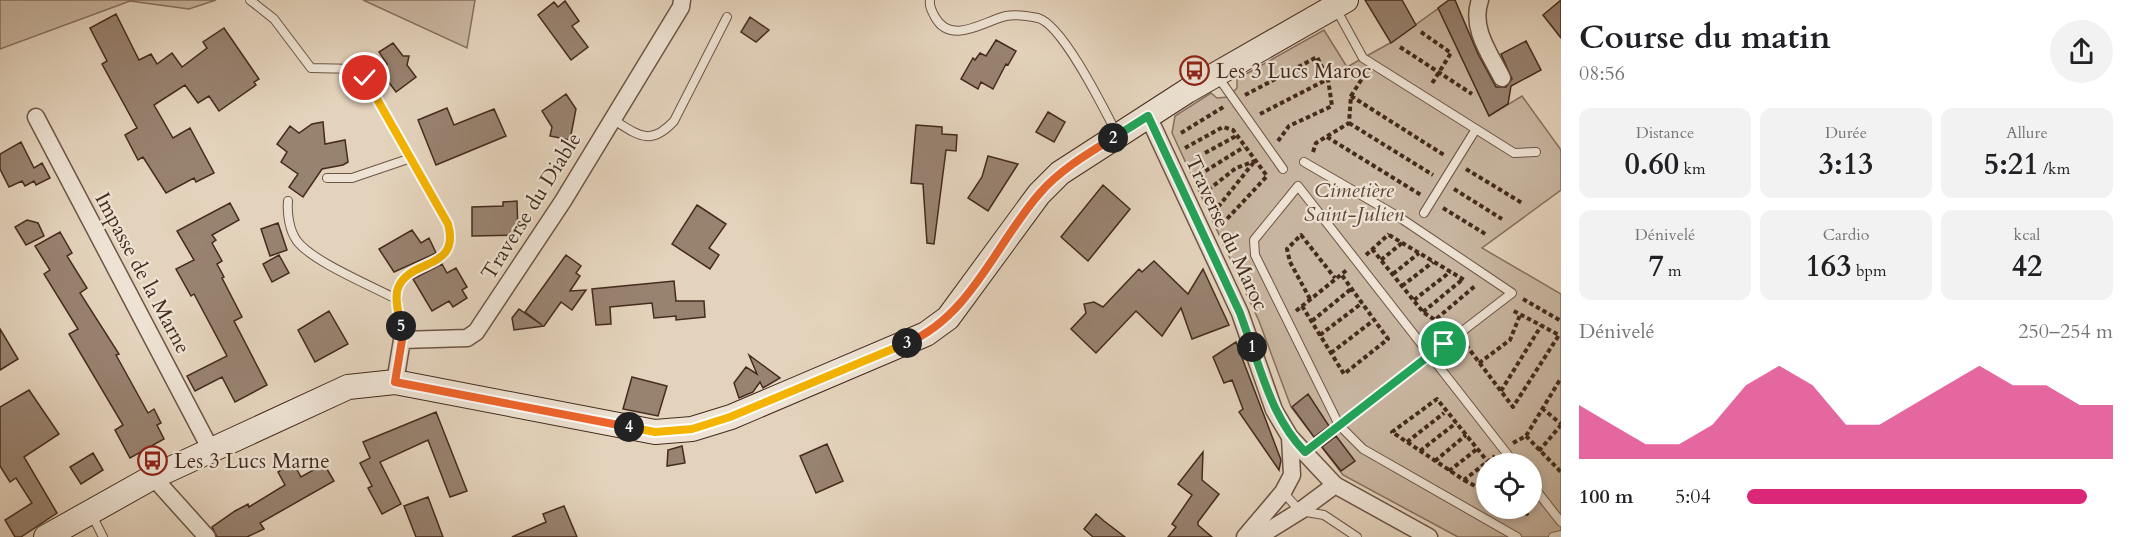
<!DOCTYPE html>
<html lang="fr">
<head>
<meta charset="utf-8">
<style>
	body { margin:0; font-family:Cardo,serif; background:#f2f2f2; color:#202124; height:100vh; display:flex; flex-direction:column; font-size:22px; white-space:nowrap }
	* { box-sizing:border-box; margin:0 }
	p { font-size:20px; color:#757577 }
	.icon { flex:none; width:33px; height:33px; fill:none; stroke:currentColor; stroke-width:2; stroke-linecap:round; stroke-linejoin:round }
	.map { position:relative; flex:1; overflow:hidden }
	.details { display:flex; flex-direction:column; background:#fff; width:570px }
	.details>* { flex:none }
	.fabs { position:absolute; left:1476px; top:453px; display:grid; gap:12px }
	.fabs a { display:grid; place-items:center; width:66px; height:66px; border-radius:50%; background:#fff; box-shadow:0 3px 9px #0003; font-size:30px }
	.pin { position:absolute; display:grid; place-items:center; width:51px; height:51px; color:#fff; margin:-26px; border:3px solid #fff; border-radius:50%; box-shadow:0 2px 6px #0007 }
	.km { position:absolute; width:30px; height:30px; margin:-15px; border-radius:50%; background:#222; color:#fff; font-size:16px; line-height:30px; text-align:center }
	.round { display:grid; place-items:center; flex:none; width:63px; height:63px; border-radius:32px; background:#f2f2f2 }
	.summary { display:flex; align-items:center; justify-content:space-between; height:102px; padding:0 18px }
	h1 { font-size:33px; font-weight:800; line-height:45px }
	.figures { display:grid; grid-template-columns:repeat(3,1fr); gap:9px; height:102px; padding:6px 18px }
	.figures div { display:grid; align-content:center; border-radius:12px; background:#f2f2f2; text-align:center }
	.figures b { font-size:30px; font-weight:800 }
	.figures small { font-size:16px; font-weight:400 }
	.figures p { font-size:16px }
	.chart { height:168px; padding:12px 18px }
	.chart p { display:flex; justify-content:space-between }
	.chart svg { width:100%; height:108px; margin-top:6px; fill:#db2777; opacity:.7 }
	ul { padding:0 18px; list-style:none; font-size:20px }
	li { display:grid; grid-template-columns:96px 72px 1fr; align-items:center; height:45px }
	li i { height:15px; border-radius:8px; background:#db2777 }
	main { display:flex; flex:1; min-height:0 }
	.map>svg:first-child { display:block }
	.green { fill:#c9b6a1; stroke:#87705f; stroke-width:1.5; fill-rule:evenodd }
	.building { fill:#988270; stroke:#452b1d; stroke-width:1.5 }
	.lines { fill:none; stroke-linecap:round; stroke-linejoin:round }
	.service-casing { stroke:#6d5545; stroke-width:10 }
	.minor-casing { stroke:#6d5545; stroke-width:19 }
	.secondary-casing { stroke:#452b1d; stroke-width:26 }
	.path { stroke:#452b1d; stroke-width:4; stroke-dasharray:4.5 3; stroke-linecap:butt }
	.service { stroke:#ede2d3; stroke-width:8 }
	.minor { stroke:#ede2d3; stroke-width:16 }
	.secondary { stroke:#ede2d3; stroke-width:24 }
	.split-1-casing { stroke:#fff; stroke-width:12 }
	.split-2-casing { stroke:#fff; stroke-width:12 }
	.split-3-casing { stroke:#fff; stroke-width:12 }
	.split-4-casing { stroke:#fff; stroke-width:12 }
	.split-5-casing { stroke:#fff; stroke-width:12 }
	.split-6-casing { stroke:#fff; stroke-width:12 }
	.split-1 { stroke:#22a559; stroke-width:8 }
	.split-2 { stroke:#22a559; stroke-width:8 }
	.split-3 { stroke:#f0652b; stroke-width:8 }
	.split-4 { stroke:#f5b400; stroke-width:8 }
	.split-5 { stroke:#f0652b; stroke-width:8 }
	.split-6 { stroke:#f5b400; stroke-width:8 }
	.labels { text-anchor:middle; stroke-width:4.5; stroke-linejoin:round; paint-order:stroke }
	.poi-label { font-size:21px; fill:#452b1d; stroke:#ede2d3; text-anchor:start }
	.park-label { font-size:21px; font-style:italic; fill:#5f4737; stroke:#ede2d3 }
	.street-label { font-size:21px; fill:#452b1d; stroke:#ede2d3 }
</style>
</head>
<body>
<main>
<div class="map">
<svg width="1561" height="537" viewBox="0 0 1561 537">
	<rect width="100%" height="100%" fill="#e4d3bc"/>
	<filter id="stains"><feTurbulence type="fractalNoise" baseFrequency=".00333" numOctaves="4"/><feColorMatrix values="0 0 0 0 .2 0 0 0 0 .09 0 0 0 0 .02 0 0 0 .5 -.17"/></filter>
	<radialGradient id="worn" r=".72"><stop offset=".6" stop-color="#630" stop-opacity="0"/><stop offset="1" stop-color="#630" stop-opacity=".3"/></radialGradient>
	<path class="green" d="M 0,0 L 216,0 L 189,9 L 130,1 L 0,49 Z
		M 363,0 L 475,0 L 467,48 Z
		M 1439,8 L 1489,116 L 1522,96 L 1561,150 L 1561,190 L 1482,248 L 1561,294 L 1561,537 L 1458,537 L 1343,475 L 1291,407 L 1259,321 L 1172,133 L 1175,116 L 1211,93 L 1217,98 L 1228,97 L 1237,88 L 1237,79 L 1324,30 L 1347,67 L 1390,43 ZM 1486,464 L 1532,464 L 1532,508 L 1486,508 Z"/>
	<path class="building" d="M 1365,0 L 1402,0 L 1416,25 L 1391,43 Z
		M 1449,0 L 1455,0 L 1478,54 L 1496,87 L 1506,87 L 1512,79 L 1501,54 L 1526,41 L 1541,70 L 1511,86 L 1508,104 L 1489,116 L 1438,8 Z
		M 1561,0 L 1561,38 L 1543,15 Z
		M 565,1 L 579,21 L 572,26 L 588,47 L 571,60 L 538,15 L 554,2 L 558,7 Z
		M 116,14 L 139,60 L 151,54 L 157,64 L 172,53 L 182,67 L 207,48 L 203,42 L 224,28 L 259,79 L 254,82 L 256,85 L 219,111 L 209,96 L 198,103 L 185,85 L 154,105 L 173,138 L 190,128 L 214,173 L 196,182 L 194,178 L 166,193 L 143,157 L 138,160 L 125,135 L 137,128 L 102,64 L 107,61 L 90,28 Z
		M 750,17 L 769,30 L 756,42 L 741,32 Z
		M 996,40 L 1016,51 L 1008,65 L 1006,64 L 993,89 L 981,82 L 978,89 L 961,79 L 973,58 L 975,60 L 980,53 L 986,56 Z
		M 393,43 L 403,56 L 409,56 L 407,65 L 416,77 L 396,92 L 379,69 L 387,64 L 379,52 Z
		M 566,94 L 576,109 L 570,140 L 550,136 L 552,127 L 542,111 Z
		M 447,108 L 454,125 L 494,109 L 506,136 L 436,165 L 418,120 Z
		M 1048,112 L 1065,122 L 1054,142 L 1036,132 Z
		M 323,122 L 325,144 L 345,140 L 348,162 L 343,165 L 322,169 L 303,197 L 289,187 L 298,174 L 281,162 L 287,152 L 277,144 L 290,126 L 299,133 L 312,124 Z
		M 916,125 L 942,127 L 942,134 L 957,135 L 956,151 L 946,150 L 934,244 L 927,243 L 923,184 L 911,183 Z
		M 21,142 L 34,168 L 42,163 L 50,178 L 36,185 L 34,181 L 25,186 L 22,181 L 9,187 L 0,169 L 0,154 Z
		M 988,156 L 1018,164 L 988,211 L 968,198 L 982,177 Z
		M 1103,185 L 1130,209 L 1088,261 L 1061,237 Z
		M 517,201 L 518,235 L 472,236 L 472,207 L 503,206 L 503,202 Z
		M 230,203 L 239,220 L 212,235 L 216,240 L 212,243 L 222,261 L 217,264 L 224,277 L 222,278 L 242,317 L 234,321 L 267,385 L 235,402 L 222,377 L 195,391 L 187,376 L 227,356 L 194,294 L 191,296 L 176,269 L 194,260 L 177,231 Z
		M 697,205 L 726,224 L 709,248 L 719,255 L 710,269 L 672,244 Z
		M 27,220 L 38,223 L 44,236 L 26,245 L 15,227 Z
		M 278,223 L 287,250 L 270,256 L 261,229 Z
		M 412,230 L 421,243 L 429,238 L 436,253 L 394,272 L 379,249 Z
		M 60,232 L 72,253 L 67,256 L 87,288 L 80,293 L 119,354 L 116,355 L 148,413 L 154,409 L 161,423 L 157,425 L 164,439 L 130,458 L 115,430 L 123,425 L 69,334 L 78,329 L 44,274 L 50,270 L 35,246 Z
		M 279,255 L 289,273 L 272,282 L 263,264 Z
		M 566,255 L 581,266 L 576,273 L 580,276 L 570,291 L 586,290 L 572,310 L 561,302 L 544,326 L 514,330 L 512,318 L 519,309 L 542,325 L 525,312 Z
		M 1154,261 L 1188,294 L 1203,269 L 1229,325 L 1192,339 L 1181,308 L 1162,336 L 1136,311 L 1096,353 L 1071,329 L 1086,313 L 1084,304 L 1094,302 L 1103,307 L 1139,269 L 1142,272 Z
		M 442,264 L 447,273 L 456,268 L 467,287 L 462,290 L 467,298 L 453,307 L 449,301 L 432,311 L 413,279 Z
		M 674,281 L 676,301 L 704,301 L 705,317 L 676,320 L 676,316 L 654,318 L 652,303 L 610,307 L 611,324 L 596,325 L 592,289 Z
		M 329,311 L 348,344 L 315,362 L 298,330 Z
		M 0,329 L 18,359 L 0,370 Z
		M 1236,342 L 1281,460 L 1279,470 L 1239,412 L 1243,409 L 1232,380 L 1224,383 L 1213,357 Z
		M 749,355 L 780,378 L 763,388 L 760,382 L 753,392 L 739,398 L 734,383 L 746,367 L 757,374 Z
		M 632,377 L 667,386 L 658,416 L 623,409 Z
		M 29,390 L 59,434 L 24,457 L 57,513 L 21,537 L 15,537 L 5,520 L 32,503 L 16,478 L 10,482 L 0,466 L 0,407 Z
		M 1308,394 L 1329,426 L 1314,437 L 1292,407 Z
		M 436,412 L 467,491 L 450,497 L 428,440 L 380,462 L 401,504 L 382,514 L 368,488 L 372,486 L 360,463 L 370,458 L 363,442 Z
		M 1336,436 L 1355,461 L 1341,471 L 1322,447 Z
		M 827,444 L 843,481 L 816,493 L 800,456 Z
		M 682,446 L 685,463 L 667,466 L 668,450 Z
		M 1203,452 L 1202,480 L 1219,494 L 1198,522 L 1198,525 L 1212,537 L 1168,537 L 1176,527 L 1172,524 L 1192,495 L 1178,484 Z
		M 93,453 L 103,470 L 81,484 L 70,467 Z
		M 324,464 L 334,481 L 260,523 L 264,529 L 247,537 L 217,537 L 212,527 L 235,511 L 248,504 L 249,507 L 285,485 L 278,472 L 288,466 L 295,466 L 301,477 Z
		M 428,497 L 443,537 L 416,537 L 404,506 Z
		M 564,506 L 577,537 L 512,537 L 546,522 L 543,514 Z
		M 1096,514 L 1104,521 L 1125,537 L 1093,537 L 1084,529 Z"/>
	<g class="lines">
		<defs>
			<path id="service" d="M 250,0 L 274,19 L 311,68 L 357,69 L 365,78 L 448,224 C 462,273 404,260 397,289 C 394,300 401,328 402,340
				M 930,0 C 929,7 932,11 935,17 C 951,46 984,21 1006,16 C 1016,14 1028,16 1038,18 C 1063,25 1104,109 1117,134
				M 1335,7 L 1363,58 L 1514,153 L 1536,152
				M 1218,77 L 1283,169
				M 612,119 C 638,135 650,147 674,121 L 727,17
				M 1304,162 L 1399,217 L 1512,293 L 1305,452
				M 327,178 L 352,178 L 411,158
				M 288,201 C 287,213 289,230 297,241 C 313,262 372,286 398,300
				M 1424,213 L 1476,129
				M 1515,464 L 1298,186 L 1254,240 L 1255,255 L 1339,425 L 1363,449 L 1517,537
				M 1532,485 L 1561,522
				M 1283,492 L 1300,511 L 1324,515 L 1357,537
				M 92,515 L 103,537
				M 1553,537 L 1561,535"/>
			<path id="minor" d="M 1480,0 C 1470,28 1490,54 1502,78
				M 1148,116 L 1240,313 L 1274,410 L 1290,437 L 1335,485 L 1429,537
				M 36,117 L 211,450
				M 395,382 L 402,340 L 467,338 L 476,332 L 563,201 L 681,7 L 682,0
				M 153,477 L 207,537
				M 1245,537 L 1283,492 L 1292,475 L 1290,437
				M 1258,537 L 1300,511 L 1335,485"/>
			<path id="secondary" d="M 46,537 L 153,477 L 348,387 L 395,382 L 655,432 L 692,429 L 731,417 L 926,334 L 948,318 L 1039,194 L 1060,173 L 1187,91 L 1346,0"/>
		</defs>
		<use href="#service" class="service-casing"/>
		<use href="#minor" class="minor-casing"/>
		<use href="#secondary" class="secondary-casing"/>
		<path class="path" d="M 1421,32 L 1451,53 L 1431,85
			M 1400,47 L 1472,94
			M 1245,95 L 1317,57 L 1328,79 L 1332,106 L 1289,126 L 1278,141
			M 1351,96 L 1444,155
			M 1260,114 L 1328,79
			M 1349,123 L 1433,175
			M 1181,133 L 1225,106
			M 1327,137 L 1421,195
			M 1185,148 L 1223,127 L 1233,130 L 1267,176 L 1226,220
			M 1313,152 L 1316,143 L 1349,123 L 1351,96 L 1365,74
			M 1205,153 L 1236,136
			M 1466,169 L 1522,203
			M 1199,175 L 1244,147
			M 1454,189 L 1502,219
			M 1208,190 L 1236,168 L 1255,161
			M 1218,207 L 1254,162
			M 1443,208 L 1487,235
			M 1389,235 L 1466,281
			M 1372,249 L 1423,312 L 1435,320 L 1475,286
			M 1366,255 L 1389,234
			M 1381,260 L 1402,243
			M 1393,274 L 1419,253
			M 1402,286 L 1433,262
			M 1310,299 L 1290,262 L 1287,249 L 1301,235 L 1335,278
			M 1523,299 L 1561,321
			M 1414,300 L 1450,272
			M 1302,306 L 1344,374 L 1388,339 L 1341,274
			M 1296,311 L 1348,269
			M 1423,312 L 1463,279
			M 1312,321 L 1351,289
			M 1320,335 L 1362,303
			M 1466,345 L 1513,407 L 1559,335 L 1512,310
			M 1331,353 L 1374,320
			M 1479,363 L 1510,340 L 1520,315
			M 1501,391 L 1541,326
			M 1542,408 L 1561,424
			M 1526,436 L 1561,472
			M 1407,442 L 1444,413
			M 1513,443 L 1526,436 L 1561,378
			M 1420,451 L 1456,423
			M 1539,451 L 1561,425
			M 1435,461 L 1466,435
			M 1489,464 L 1488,462 C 1471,441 1454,420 1437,399 L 1392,432 L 1464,480 L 1495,456
			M 1449,471 L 1477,449
			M 1464,480 L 1486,492
			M 1517,508 L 1527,514 L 1523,508"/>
		<use href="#service" class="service"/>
		<use href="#minor" class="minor"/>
		<use href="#secondary" class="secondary"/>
	</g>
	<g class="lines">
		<defs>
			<path id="split-1" d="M 1252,347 C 1266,386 1276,422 1305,452 L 1444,344"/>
			<path id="split-2" d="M 1113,138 L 1148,116 L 1240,313 L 1252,347"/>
			<path id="split-3" d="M 907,343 C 971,316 996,243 1040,193 C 1060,170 1087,154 1113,138"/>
			<path id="split-4" d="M 629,427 L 655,432 L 692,429 L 730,417 L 907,343"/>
			<path id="split-5" d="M 401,326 L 402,340 L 395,382 L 629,427"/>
			<path id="split-6" d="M 365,78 L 448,224 C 461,271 409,258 398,288 C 394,297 399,316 401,326"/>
		</defs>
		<use href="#split-1" class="split-1-casing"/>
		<use href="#split-2" class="split-2-casing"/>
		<use href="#split-3" class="split-3-casing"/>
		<use href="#split-4" class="split-4-casing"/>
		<use href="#split-5" class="split-5-casing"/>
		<use href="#split-6" class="split-6-casing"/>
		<use href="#split-1" class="split-1"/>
		<use href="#split-2" class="split-2"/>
		<use href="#split-3" class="split-3"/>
		<use href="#split-4" class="split-4"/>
		<use href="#split-5" class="split-5"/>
		<use href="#split-6" class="split-6"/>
	</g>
	<defs>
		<symbol id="bus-ring" viewBox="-11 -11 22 22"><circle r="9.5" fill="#ede2d3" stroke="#8f2418" stroke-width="1.5"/><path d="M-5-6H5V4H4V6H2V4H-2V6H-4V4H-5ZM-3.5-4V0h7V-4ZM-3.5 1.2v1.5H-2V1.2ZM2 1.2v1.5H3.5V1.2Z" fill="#8f2418"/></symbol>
	</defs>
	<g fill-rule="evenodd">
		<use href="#bus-ring" x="1178" y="54" width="33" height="33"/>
		<use href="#bus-ring" x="136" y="444" width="33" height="33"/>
	</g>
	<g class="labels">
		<g class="poi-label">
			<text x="1216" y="78">Les 3 Lucs Maroc</text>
			<text x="174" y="468">Les 3 Lucs Marne</text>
		</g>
		<g class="park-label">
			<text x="1354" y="197">Cimetière<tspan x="1354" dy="24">Saint-Julien</tspan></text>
		</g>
		<g class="street-label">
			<text transform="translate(531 206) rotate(-58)" y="7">Traverse du Diable</text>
			<text transform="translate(1227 233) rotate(65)" y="7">Traverse du Maroc</text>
			<text transform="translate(143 273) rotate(62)" y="7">Impasse de la Marne</text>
		</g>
	</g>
	<rect width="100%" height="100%" filter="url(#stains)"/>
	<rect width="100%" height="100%" fill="url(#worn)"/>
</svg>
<div class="fabs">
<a><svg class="icon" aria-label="locate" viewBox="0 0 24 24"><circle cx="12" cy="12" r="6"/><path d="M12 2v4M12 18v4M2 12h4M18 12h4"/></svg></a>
</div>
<div class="pin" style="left:1444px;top:344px;background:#1e9e55"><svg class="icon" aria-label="arrive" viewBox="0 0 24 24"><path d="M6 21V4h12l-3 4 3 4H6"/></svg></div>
<div class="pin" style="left:365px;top:78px;background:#d93025"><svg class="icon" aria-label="check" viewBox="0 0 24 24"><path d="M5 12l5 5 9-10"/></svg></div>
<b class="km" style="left:1252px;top:347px">1</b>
<b class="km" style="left:1113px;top:138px">2</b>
<b class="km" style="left:907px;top:343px">3</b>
<b class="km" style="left:629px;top:427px">4</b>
<b class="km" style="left:401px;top:326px">5</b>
</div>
<section class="details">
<div class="summary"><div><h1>Course du matin</h1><p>08:56</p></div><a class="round"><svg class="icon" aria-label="share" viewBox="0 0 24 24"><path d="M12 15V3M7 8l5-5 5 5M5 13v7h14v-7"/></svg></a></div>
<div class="figures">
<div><p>Distance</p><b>0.60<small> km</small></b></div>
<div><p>Durée</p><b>3:13</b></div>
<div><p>Allure</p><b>5:21<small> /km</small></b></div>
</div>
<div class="figures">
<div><p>Dénivelé</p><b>7<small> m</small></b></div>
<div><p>Cardio</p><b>163<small> bpm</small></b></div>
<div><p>kcal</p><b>42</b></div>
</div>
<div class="chart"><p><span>Dénivelé</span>250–254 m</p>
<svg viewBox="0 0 160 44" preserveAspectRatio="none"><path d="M0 44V22L10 30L20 38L30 38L40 30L50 14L60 6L70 14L80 30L90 30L100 22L110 14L120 6L130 14L140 14L150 22L160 22V44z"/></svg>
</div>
<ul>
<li><b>100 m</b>5:04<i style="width:93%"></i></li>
</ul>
</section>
</main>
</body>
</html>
